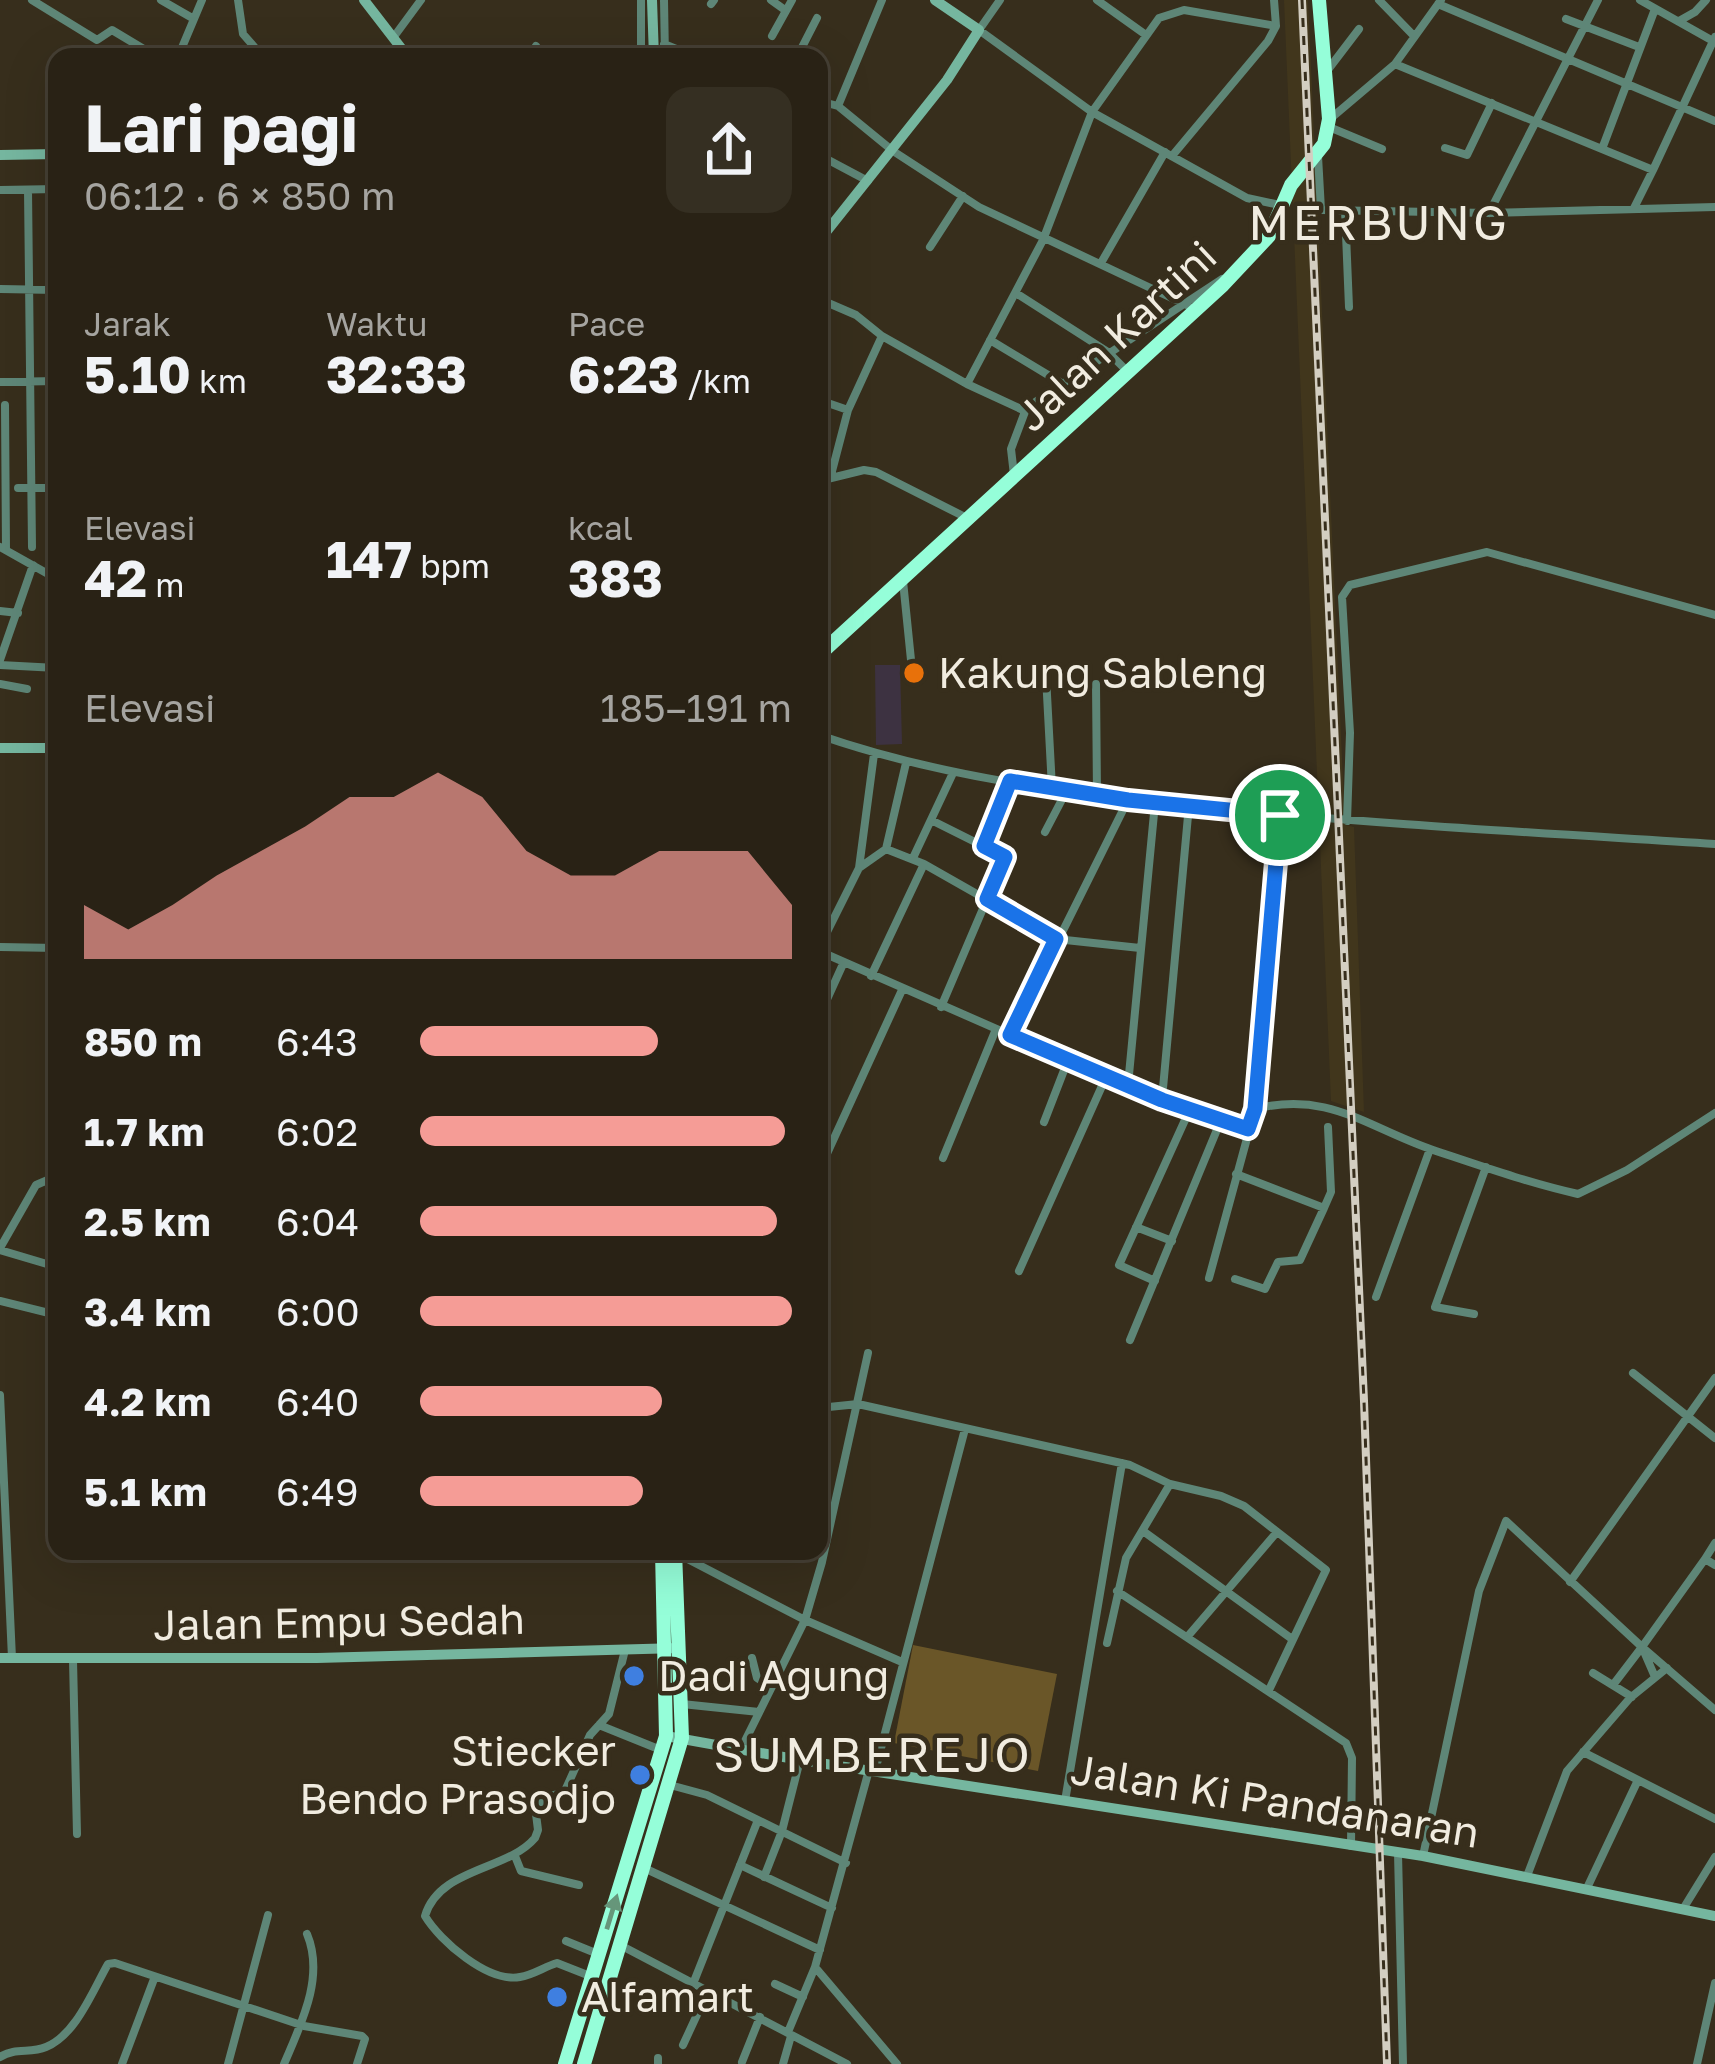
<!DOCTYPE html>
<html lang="id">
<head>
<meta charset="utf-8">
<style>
	body { margin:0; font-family:"Golos Text",sans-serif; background:#352f22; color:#f1f3f6; height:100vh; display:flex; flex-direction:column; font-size:45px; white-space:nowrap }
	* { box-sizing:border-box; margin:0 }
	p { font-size:39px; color:#a5a4a0 }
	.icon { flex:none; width:66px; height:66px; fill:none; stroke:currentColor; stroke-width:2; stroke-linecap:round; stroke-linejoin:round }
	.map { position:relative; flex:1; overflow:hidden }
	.details { position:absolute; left:48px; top:48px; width:780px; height:1512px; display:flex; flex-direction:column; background:#292215; border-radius:24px; box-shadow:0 12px 48px #0002,0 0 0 3px #453f34 }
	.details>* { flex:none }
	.pin { position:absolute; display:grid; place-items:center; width:102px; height:102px; color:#fff; margin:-51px; border:6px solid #fff; border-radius:50%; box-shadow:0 3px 12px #0007 }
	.round { display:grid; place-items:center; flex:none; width:126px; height:126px; border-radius:24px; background:#352f22 }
	.overview { display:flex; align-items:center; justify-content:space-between; height:204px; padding:0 36px }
	h1 { font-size:66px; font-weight:700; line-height:90px }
	.metrics { display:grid; grid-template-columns:repeat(3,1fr); gap:18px; height:204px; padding:12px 36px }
	.metrics div { display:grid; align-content:center }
	.metrics b { font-size:51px; font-weight:700 }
	.metrics small { font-size:33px; font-weight:400 }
	.metrics p { font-size:33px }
	.chart { height:336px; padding:24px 36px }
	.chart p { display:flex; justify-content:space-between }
	.chart svg { width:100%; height:216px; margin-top:12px; fill:#f59c96; opacity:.7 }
	ul { padding:0 36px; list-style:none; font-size:39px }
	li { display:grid; grid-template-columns:192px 144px 1fr; align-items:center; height:90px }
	li i { height:30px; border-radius:15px; background:#f59c96 }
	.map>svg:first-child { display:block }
	.commercial { fill:#3d3241 }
	.built { fill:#41361c }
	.green { fill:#6a5628 }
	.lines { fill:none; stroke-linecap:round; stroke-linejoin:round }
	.street { stroke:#5e8677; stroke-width:8 }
	.secondary { stroke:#75b69f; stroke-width:10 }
	.highway { stroke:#95fed9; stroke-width:14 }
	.rail-casing { stroke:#d3cec1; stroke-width:8 }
	.rail { stroke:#372e1c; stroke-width:3; stroke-dasharray:9; stroke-linecap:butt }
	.oneway { fill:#66967a }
	.route-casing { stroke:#fff; stroke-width:24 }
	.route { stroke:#1a73e8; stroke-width:15 }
	.food-dot { fill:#e8710a; stroke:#372e1c; stroke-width:4.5 }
	.shop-dot { fill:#3f7fe0; stroke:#372e1c; stroke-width:4.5 }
	.labels { text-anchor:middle; stroke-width:9; stroke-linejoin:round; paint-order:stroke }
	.street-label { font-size:42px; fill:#f1ece0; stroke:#372e1c }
	.poi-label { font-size:42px; fill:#f1ece0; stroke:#372e1c; text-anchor:start }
	.quarter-label { font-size:48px; letter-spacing:3px; fill:#f1ece0; stroke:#372e1c }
</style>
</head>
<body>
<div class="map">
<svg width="1715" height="2064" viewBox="0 0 1715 2064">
	<rect width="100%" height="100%" fill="#372e1c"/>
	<path class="commercial" d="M 875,665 L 900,665 L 902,744 L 876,745 Z"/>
	<path class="built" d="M 1284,0 L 1308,0 L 1345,825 L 1354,827 L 1364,1112 L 1331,1101 Z"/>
	<path class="green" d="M 913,1645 L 1057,1674 L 1038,1771 L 894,1743 Z"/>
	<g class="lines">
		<path class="street" d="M 32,0 L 97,40 L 112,30 L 157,57
			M 161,0 L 194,19
			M 238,0 L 243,34 L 263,57
			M 641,0 L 641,57
			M 664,0 L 665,57
			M 771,0 L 785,10
			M 1000,0 L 979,30 L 1092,112 L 1247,198 L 1280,205
			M 1097,0 L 1146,35
			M 1379,0 L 1414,36
			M 1640,0 L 1713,41
			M 711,4 L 714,0
			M 1438,4 L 1715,121
			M 1566,19 L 1639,47
			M 1679,21 L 1695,12 L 1706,0
			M 772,36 L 792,0
			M 393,38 L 421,0
			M 664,44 L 696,57
			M 178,57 L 202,0
			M 530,57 L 536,46
			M 797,57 L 817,18
			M 1395,64 L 1653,170 L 1715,37
			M 1327,71 L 1359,29
			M 819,101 L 838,106 L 893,151 L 979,207 L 1195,309
			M 838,106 L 882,0
			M 1330,119 L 1395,64 L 1441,0
			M 1329,127 L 1382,149
			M 1445,148 L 1467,155 L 1492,103
			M 1602,149 L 1655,9
			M 819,155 L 868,181
			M 1172,156 L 1268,41 L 1276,26 L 1274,0
			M 1318,156 L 1321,210 L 1489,213 L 1715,207
			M 0,190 L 57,189
			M 28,190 L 32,547
			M 1634,208 L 1653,170
			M 1345,210 L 1349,307
			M 1489,213 L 1598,0
			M 930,247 L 963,196
			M 1101,263 L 1165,152
			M 0,289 L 57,290
			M 1016,293 L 1108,352 L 1127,371
			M 819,299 L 856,315 L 882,336 L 967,384 L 1023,410 L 1222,279
			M 990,340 L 1063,384
			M 0,382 L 57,381
			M 967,384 L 1043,240 L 1092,112 L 1159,18 L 1184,10 L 1276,26
			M 819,400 L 848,410
			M 5,405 L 6,550
			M 831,475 L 848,410 L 882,336
			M 1014,475 L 1011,449 L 1026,409
			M 819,481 L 864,470 L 876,472 L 967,518
			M 18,488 L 45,488
			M 0,547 L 57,579
			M 903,581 L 911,660
			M 0,611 L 18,613
			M 0,660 L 33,565
			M 0,665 L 57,668
			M 1046,676 L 1052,788
			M 0,684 L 27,689
			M 1096,684 L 1097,795
			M 819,735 C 940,777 1068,793 1195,806 C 1368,824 1542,833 1715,844
			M 933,821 L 1005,857 L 941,1007
			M 1347,821 L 1350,733 L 1342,597 L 1350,585 L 1487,552 L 1715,615
			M 1045,832 L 1067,790
			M 984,846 L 1010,781
			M 886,849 L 906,763
			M 913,858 L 953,773
			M 859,868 L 886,849 L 924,864 L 1056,939 L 1140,948
			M 820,946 L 859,868 L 874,754
			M 0,947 L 57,948
			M 819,948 L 822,736
			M 819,951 L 1106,1077 L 1248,1129
			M 871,976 L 924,864
			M 819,1017 L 843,964
			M 1011,1035 L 1128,800
			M 1128,1085 L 1155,803
			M 1162,1099 L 1189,805
			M 1255,1109 C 1328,1090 1368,1128 1433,1150 C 1481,1166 1529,1183 1578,1194 L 1627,1170 L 1715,1113
			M 1044,1122 L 1068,1060
			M 943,1158 L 996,1029
			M 819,1171 L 902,990
			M 1236,1174 L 1324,1208 L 1331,1192 L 1328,1127
			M 1136,1227 L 1172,1241
			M 0,1248 L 36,1185 L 57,1176
			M 0,1250 L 57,1267
			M 1019,1271 L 1106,1077
			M 1209,1278 L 1255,1109 L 1281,815
			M 1235,1279 L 1265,1289 L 1278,1262 L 1300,1260 L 1324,1208
			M 1155,1281 L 1119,1265 L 1190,1109
			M 1376,1297 L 1430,1149
			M 0,1301 L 57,1315
			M 1474,1314 L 1435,1307 L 1486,1167
			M 53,1338 L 57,1328
			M 1130,1340 L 1221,1120
			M 1633,1373 L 1715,1438
			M 0,1395 L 12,1658
			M 819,1408 L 858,1404 L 1130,1465 L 1170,1484 L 1221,1496 L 1244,1506 L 1326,1570 L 1269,1690
			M 1143,1531 L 1292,1639
			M 676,1553 L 805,1620 L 902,1662
			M 1705,1559 L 1715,1543
			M 1715,1565 L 1705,1559 L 1642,1647 L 1715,1710
			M 1570,1582 L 1715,1378
			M 1117,1591 L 1346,1743 L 1352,1758 L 1351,1846
			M 1188,1636 L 1277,1532
			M 1107,1643 L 1126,1558 L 1170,1484
			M 752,1658 L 757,1678 L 771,1687
			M 73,1660 L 77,1834
			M 1593,1673 L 1632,1697
			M 1613,1685 L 1642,1647
			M 682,1704 L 759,1712
			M 599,1725 L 661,1750
			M 741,1749 L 805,1620 L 822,1562 L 868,1353
			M 1583,1752 L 1715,1819
			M 869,1770 L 815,1967 L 897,2064
			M 875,1771 L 965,1429
			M 670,1785 L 707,1795 L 846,1863
			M 1065,1801 L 1122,1463
			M 1398,1853 L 1403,2064
			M 515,1856 L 521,1871 L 579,1885
			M 1423,1856 L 1479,1591 L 1506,1521 L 1642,1647 L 1655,1677
			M 740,1865 L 832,1908
			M 644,1868 L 820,1950
			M 1527,1876 L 1567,1771 L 1630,1698 L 1667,1668
			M 764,1877 L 782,1831 L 800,1760
			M 1587,1888 L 1638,1780
			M 1683,1909 L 1715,1857
			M 566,1941 L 598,1954
			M 620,1945 L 847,2064
			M 590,1976 L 557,1963 C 544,1967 533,1975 520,1977 C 488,1983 440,1941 425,1916 C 439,1868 507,1871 535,1838 L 538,1830 L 536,1814 L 544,1797 L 564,1793 L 590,1735 L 609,1714 L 625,1650
			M 693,1984 L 758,1820
			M 775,1984 L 803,1997
			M 788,2032 L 815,1967
			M 683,2045 L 708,1991
			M 0,2057 C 16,2047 30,2054 46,2047 C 76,2035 93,1990 108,1964 L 115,1963 L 304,2026 L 362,2036 L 365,2039 L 357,2064
			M 742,2062 L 760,2017
			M 122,2064 L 154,1979
			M 228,2064 L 268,1915
			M 284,2064 C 301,2024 325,1977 307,1934
			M 658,2064 L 658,2058
			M 783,2064 L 791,2036
			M 1697,2064 L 1715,1983"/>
		<path class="secondary" d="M 364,0 L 408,57
			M 652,0 L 654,57
			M 0,155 L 57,154
			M 819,241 L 947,80 L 979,30 L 935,0
			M 0,748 L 57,748
			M 0,1658 L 317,1658 L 679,1648
			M 666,1736 L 800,1760 L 1423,1856 L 1715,1916"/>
		<path class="highway" d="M 819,655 L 1223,285 L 1269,236 L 1291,185 L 1324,144 L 1329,119 L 1319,0
			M 565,2064 L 666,1736 L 662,1551
			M 584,2064 L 682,1738 L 675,1551"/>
		<defs>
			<path id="rail" d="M 1302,0 L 1364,1401 L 1387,2064"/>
		</defs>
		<use href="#rail" class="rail-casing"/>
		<use href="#rail" class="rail"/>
	</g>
	<defs><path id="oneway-solid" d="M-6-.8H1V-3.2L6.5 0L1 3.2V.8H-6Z" transform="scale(3)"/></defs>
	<use class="oneway" href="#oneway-solid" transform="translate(612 1912) rotate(-73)"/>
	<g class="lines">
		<defs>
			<path id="route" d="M 1010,781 L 1128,800 L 1280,815 L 1255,1109 L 1248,1129 L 1162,1100 L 1010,1035 L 1056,939 L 987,899 L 1005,857 L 984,846 Z"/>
		</defs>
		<use href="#route" class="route-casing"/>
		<use href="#route" class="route"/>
	</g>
	<circle class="food-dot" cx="914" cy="673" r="12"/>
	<g class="shop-dot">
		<circle cx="634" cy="1676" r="12"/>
		<circle cx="640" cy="1775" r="12"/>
		<circle cx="557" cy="1997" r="12"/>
	</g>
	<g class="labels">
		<g class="street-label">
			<text transform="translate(1116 336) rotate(-43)" y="15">Jalan Kartini</text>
			<text transform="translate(339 1622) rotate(-1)" y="15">Jalan Empu Sedah</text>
			<text transform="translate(1275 1801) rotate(9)" y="15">Jalan Ki Pandanaran</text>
		</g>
		<g class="poi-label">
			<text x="938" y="688">Kakung Sableng</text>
			<text x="658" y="1691">Dadi Agung</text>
			<text x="616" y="1766" text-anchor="end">Stiecker<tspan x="616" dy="48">Bendo Prasodjo</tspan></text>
			<text x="581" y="2012">Alfamart</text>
		</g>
		<g class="quarter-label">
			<text x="1379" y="240">MERBUNG</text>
			<text x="873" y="1772">SUMBEREJO</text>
		</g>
	</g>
</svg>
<div class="pin" style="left:1280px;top:815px;background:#1e9e55"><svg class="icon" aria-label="arrive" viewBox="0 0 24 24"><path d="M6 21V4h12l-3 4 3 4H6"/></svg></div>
<section class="details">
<div class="overview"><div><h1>Lari pagi</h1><p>06:12 · 6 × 850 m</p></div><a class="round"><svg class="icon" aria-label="share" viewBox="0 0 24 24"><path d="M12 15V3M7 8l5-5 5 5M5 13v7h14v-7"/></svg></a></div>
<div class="metrics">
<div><p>Jarak</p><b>5.10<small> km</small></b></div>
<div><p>Waktu</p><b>32:33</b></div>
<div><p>Pace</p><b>6:23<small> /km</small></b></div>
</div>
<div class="metrics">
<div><p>Elevasi</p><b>42<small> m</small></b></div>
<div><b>147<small> bpm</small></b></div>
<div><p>kcal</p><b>383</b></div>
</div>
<div class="chart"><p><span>Elevasi</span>185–191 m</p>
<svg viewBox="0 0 160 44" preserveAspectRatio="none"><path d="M0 44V33L10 38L20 33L30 27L40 22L50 17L60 11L70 11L80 6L90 11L100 22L110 27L120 27L130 22L140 22L150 22L160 33V44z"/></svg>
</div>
<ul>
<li><b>850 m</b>6:43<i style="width:64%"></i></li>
<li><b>1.7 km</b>6:02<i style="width:98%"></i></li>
<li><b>2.5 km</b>6:04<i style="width:96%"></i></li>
<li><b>3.4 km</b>6:00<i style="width:100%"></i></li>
<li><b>4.2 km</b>6:40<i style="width:65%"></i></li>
<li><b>5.1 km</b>6:49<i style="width:60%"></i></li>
</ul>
</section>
</div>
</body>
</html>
